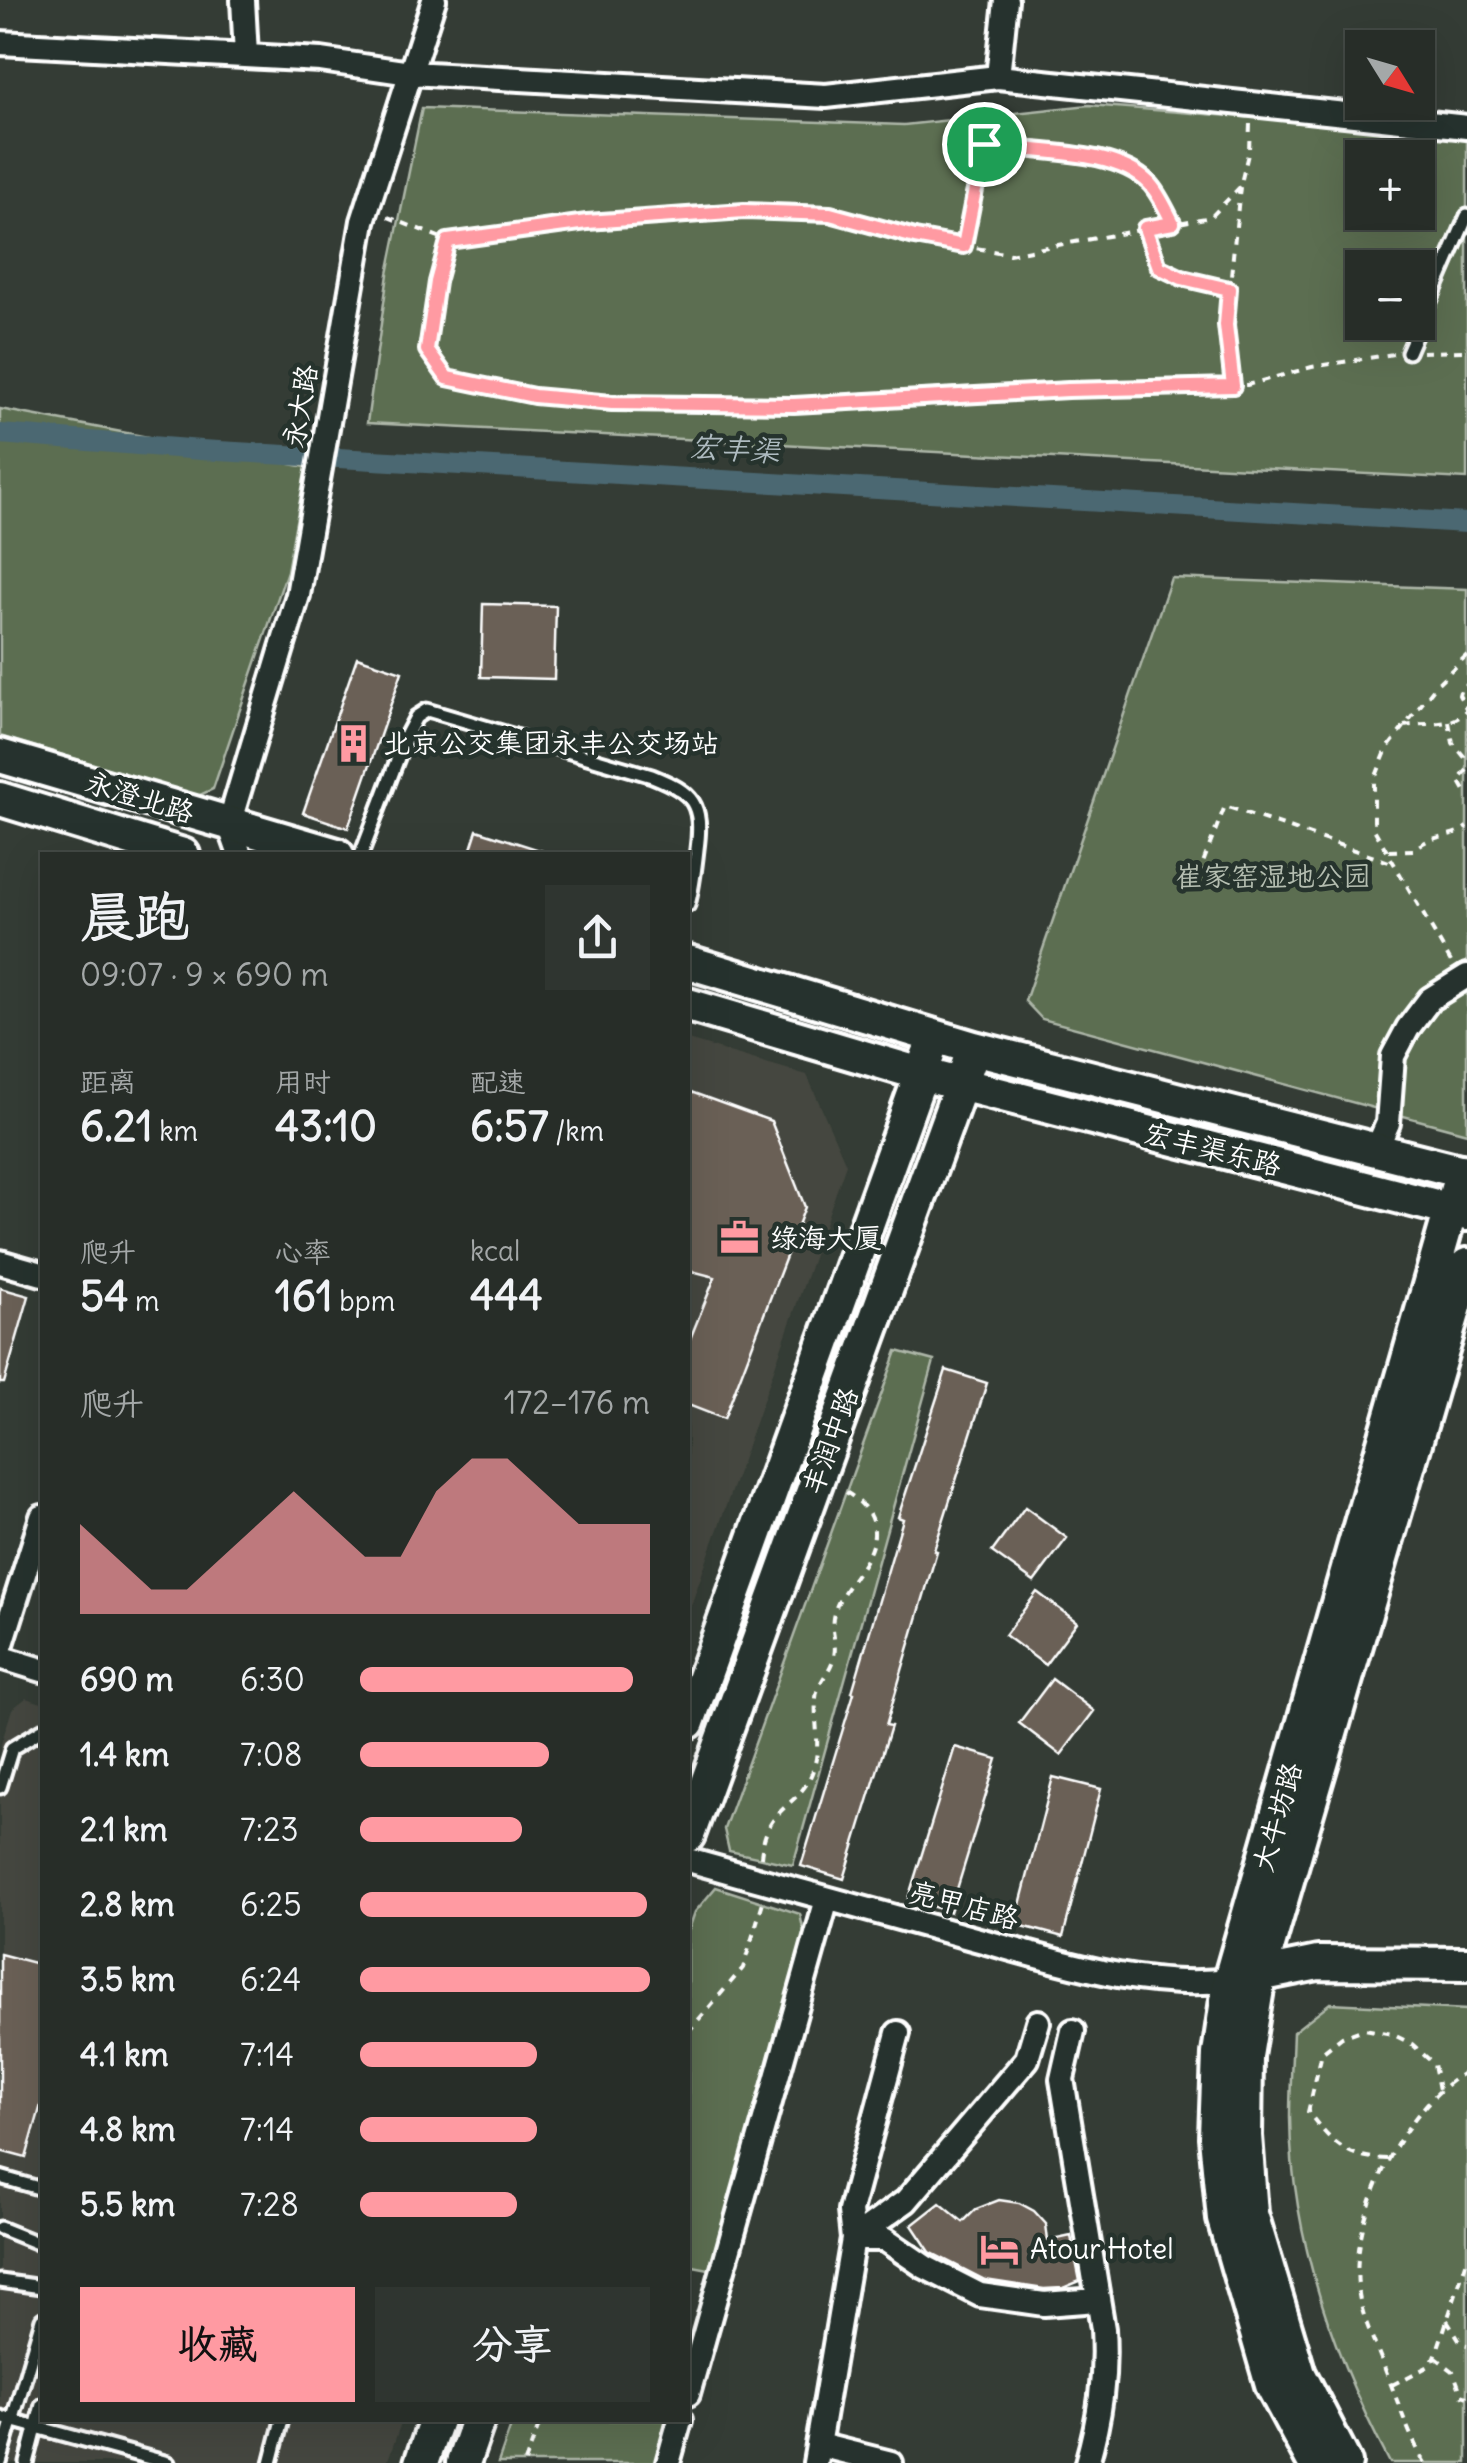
<!DOCTYPE html>
<html lang="zh">
<head>
<meta charset="utf-8">
<style>
	body { margin:0; font-family:Delius,"LXGW WenKai TC",sans-serif; background:#2f3530; color:#f1f3f6; height:100vh; display:flex; flex-direction:column; font-size:38px; white-space:nowrap }
	* { box-sizing:border-box; margin:0 }
	p { font-size:32px; color:#a4a8a8 }
	.icon { flex:none; width:55px; height:55px; fill:none; stroke:currentColor; stroke-width:2; stroke-linecap:round; stroke-linejoin:round }
	.map { position:relative; flex:1; overflow:hidden }
	.sheet { position:absolute; left:40px; top:852px; width:650px; height:1570px; display:flex; flex-direction:column; background:#272d28; border-radius:0px; box-shadow:0 10px 40px #0002,0 0 0 2px #434945 }
	.sheet>* { flex:none }
	.needle { width:65px; rotate:127deg }
	.fabs { position:absolute; left:1345px; top:30px; display:grid; gap:20px }
	.fabs a { display:grid; place-items:center; width:90px; height:90px; border-radius:0px; background:#272d28; box-shadow:0 10px 40px #0002,0 0 0 2px #434945; font-size:50px }
	.pin { position:absolute; display:grid; place-items:center; width:85px; height:85px; color:#fff; margin:-42px; border:5px solid #fff; border-radius:50%; box-shadow:0 2px 10px #0007 }
	.round { display:grid; place-items:center; flex:none; width:105px; height:105px; border-radius:0px; background:#2f3530 }
	.headline { display:flex; align-items:center; justify-content:space-between; height:170px; padding:0 40px }
	h1 { font-size:55px; font-weight:700; line-height:75px }
	.stats { display:grid; grid-template-columns:repeat(3,1fr); gap:15px; height:170px; padding:10px 40px }
	.stats div { display:grid; align-content:center }
	.stats b { font-size:42px; font-weight:700 }
	.stats small { font-size:28px; font-weight:400 }
	.stats p { font-size:28px }
	.chart { height:280px; padding:20px 40px }
	.chart p { display:flex; justify-content:space-between }
	.chart svg { width:100%; height:180px; margin-top:10px; fill:#ff9aa2; opacity:.7 }
	.action { display:flex; gap:20px; margin-top:auto; padding:20px 40px }
	.action a { flex:1; height:115px; border-radius:0px; background:#ff9aa2; color:#111; font-size:40px; font-weight:700; line-height:115px; text-align:center }
	.action a+a { background:#2f3530; color:#f1f3f6 }
	ul { padding:0 40px; list-style:none; font-size:32px }
	li { display:grid; grid-template-columns:160px 120px 1fr; align-items:center; height:75px }
	li i { height:25px; border-radius:12px; background:#ff9aa2 }
	.map>svg:first-child { display:block }
	.built { fill:#44473f }
	.green { fill:#5b6e51; stroke:#adb6a8; stroke-width:2.5; fill-rule:evenodd }
	.lines { fill:none; stroke-linecap:round; stroke-linejoin:round }
	.canal { stroke:#4c6872; stroke-width:20 }
	.building { fill:#6b6056; stroke:#fff; stroke-width:2.5 }
	.lane-casing { stroke:#fff; stroke-width:19 }
	.street-casing { stroke:#fff; stroke-width:30 }
	.secondary-casing { stroke:#fff; stroke-width:40 }
	.path { stroke:#fff; stroke-width:4; stroke-dasharray:8 8; stroke-linecap:butt }
	.lane { stroke:#26332d; stroke-width:11 }
	.street { stroke:#26332d; stroke-width:22 }
	.secondary { stroke:#26332d; stroke-width:32 }
	.route-casing { stroke:#fff; stroke-width:20 }
	.route { stroke:#ff9aa2; stroke-width:12 }
	.labels { text-anchor:middle; stroke-width:9; stroke-linejoin:round; paint-order:stroke }
	.street-label { font-size:28px; fill:#fff; stroke:#26332d }
	.poi-label { font-size:28px; fill:#fff; stroke:#26332d; text-anchor:start }
	.park-label { font-size:28px; fill:#b5beb1; stroke:#26332d }
	.water-label { font-size:30px; font-style:italic; fill:#aebbc0; stroke:#26332d }
</style>
</head>
<body>
<div class="map">
<svg width="1467" height="2463" viewBox="0 0 1467 2463">
	<rect width="100%" height="100%" fill="#343c35"/>
	<filter id="ink" filterUnits="userSpaceOnUse"><feTurbulence type="fractalNoise" baseFrequency=".01" numOctaves="2"/><feDisplacementMap in="SourceGraphic" scale="20" xChannelSelector="R" yChannelSelector="G"/><feConvolveMatrix kernelMatrix="1 2 1 2 8 2 1 2 1" color-interpolation-filters="sRGB"/></filter>
	<g filter="url(#ink)">
		<path class="built" d="M 688,1040 L 807,1075 L 846,1164 L 688,1614 Z
			M 26,1698 L 42,1703 L 42,2420 L 402,2420 L 387,2463 L 0,2463 L 0,1747 L 12,1709 Z"/>
		<path class="green" d="M 1089,105 L 1467,134 L 1467,479 L 367,423 L 388,274 L 422,108 L 904,125 ZM 1362,158 L 1418,158 L 1418,212 L 1362,212 ZM 1362,268 L 1418,268 L 1418,322 L 1362,322 Z
			M 0,409 L 306,467 L 287,571 L 213,789 L 198,796 L 0,736 Z
			M 1171,578 L 1467,589 L 1467,1133 L 1042,1019 L 1025,1001 Z
			M 897,1351 L 934,1361 L 793,1865 L 729,1851 L 724,1829 Z
			M 716,1887 L 800,1914 L 806,1943 L 709,2269 L 688,2265 L 688,1932 L 695,1912 Z
			M 1330,2003 L 1467,2010 L 1467,2463 L 1390,2463 C 1334,2357 1291,2238 1290,2117 C 1290,2089 1292,2061 1293,2032 Z
			M 513,2420 L 666,2420 L 655,2463 L 498,2463 Z"/>
		<g class="lines">
			<path class="canal" d="M 0,434 L 201,450 L 1467,523"/>
		</g>
		<path class="building" d="M 483,604 L 556,606 L 554,679 L 481,677 Z
			M 357,657 L 402,672 L 348,828 L 303,813 Z
			M 477,830 L 546,852 L 545,855 L 469,855 Z
			M 688,1091 L 771,1121 L 805,1207 L 724,1419 L 688,1405 L 688,1344 L 715,1277 L 688,1270 Z
			M 0,1288 L 29,1296 L 4,1383 L 0,1383 Z
			M 946,1370 L 987,1383 L 934,1550 L 937,1551 L 886,1725 L 891,1726 L 844,1879 L 801,1866 L 854,1693 L 852,1692 L 903,1519 L 898,1517 Z
			M 1025,1507 L 1067,1538 L 1034,1582 L 992,1552 Z
			M 1037,1592 L 1077,1622 L 1045,1665 L 1005,1635 Z
			M 1052,1679 L 1094,1711 L 1061,1755 L 1019,1723 Z
			M 955,1747 L 997,1759 L 950,1912 L 908,1899 Z
			M 1053,1777 L 1101,1789 L 1063,1937 L 1015,1924 Z
			M 0,1954 L 42,1965 L 42,2101 L 26,2158 L 0,2151 Z
			M 999,2200 L 1019,2203 L 1034,2211 L 1046,2224 L 1048,2241 L 1071,2236 L 1080,2281 L 1063,2288 L 1044,2289 L 985,2280 L 930,2252 L 912,2225 L 940,2203 L 963,2222 L 976,2209 Z"/>
		<g class="lines">
			<defs>
				<path id="lane" d="M 1408,352 L 1467,216
					M 361,855 L 407,734 L 416,717 L 427,710 L 652,776 C 694,793 703,804 697,849 C 695,868 693,887 688,905
					M 0,1787 L 12,1748 L 42,1730
					M 0,2177 L 42,2189
					M 0,2228 L 42,2245
					M 0,2281 L 42,2287
					M 0,2417 L 168,2463
					M 0,2463 L 42,2319
					M 27,2463 L 42,2405
					M 271,2463 L 282,2420"/>
				<path id="street" d="M 243,0 L 246,55
					M 0,43 L 321,60 L 410,73 L 826,96 L 998,77 L 1467,127
					M 998,77 L 1006,0
					M 240,855 L 229,824 L 298,595 L 363,221 L 434,0
					M 1376,1150 L 1388,1123 L 1393,1056 L 1408,1028 L 1430,999 L 1467,976
					M 0,1262 L 42,1274
					M 0,1650 L 42,1517
					M 0,1657 L 42,1670
					M 688,1860 C 781,1886 874,1911 968,1937 C 1051,1959 1142,1991 1230,1980
					M 1073,2031 L 1062,2079 L 1103,2329 C 1106,2376 1100,2417 1087,2463
					M 853,2239 L 906,2201 L 1027,2059 L 1038,2022
					M 853,2239 L 884,2239 L 925,2267 L 980,2295 L 1044,2304 L 1097,2300
					M 688,2394 L 827,1899
					M 819,2445 L 891,2463
					M 668,2463 L 680,2420
					M 815,2463 L 853,2239 L 850,2211 L 898,2033"/>
				<path id="secondary" d="M 0,756 L 337,855
					M 0,799 L 183,855
					M 688,962 L 974,1048 L 1467,1173
					M 688,1005 L 921,1074 L 1467,1214
					M 688,1722 L 928,1055
					M 688,1835 L 974,1048
					M 1244,1978 L 1318,1963 L 1467,1964
					M 421,2463 L 436,2420
					M 463,2463 L 478,2420
					M 1314,2463 L 1272,2385 L 1224,2219 L 1216,2137 L 1219,2054 L 1230,1980 L 1462,1171
					M 1345,2463 L 1299,2374 L 1251,2214 L 1245,2136 L 1246,2056 L 1259,1976 L 1467,1265"/>
			</defs>
			<use href="#lane" class="lane-casing"/>
			<use href="#street" class="street-casing"/>
			<use href="#secondary" class="secondary-casing"/>
			<path class="path" d="M 1250,124 L 1249,150 L 1240,187 L 1211,217 L 1009,254 L 915,237 L 830,214 L 745,211 L 587,223 L 449,241 L 437,283 L 427,350 L 447,378 L 534,396 L 612,403 L 794,405 L 1068,390 L 1247,385 L 1312,367 L 1393,354
				M 984,144 L 993,100
				M 388,217 L 449,241
				M 1145,228 L 1159,267 L 1182,278 L 1229,289
				M 964,246 L 984,144 C 1033,154 1113,147 1149,183 C 1159,193 1166,210 1173,223
				M 1422,352 L 1467,351
				M 1233,386 L 1226,325 L 1240,187
				M 1449,722 L 1453,743 L 1467,760
				M 1404,726 C 1424,722 1454,728 1467,710 L 1459,695 L 1461,688 L 1467,685
				M 1467,770 L 1459,780 L 1467,794
				M 1389,851 L 1414,850 C 1430,834 1450,839 1467,827
				M 1192,891 L 1225,806 L 1395,864
				M 1451,962 L 1374,829 L 1374,781 L 1387,749 L 1437,684 L 1467,655
				M 761,1857 C 766,1802 801,1810 814,1767 C 821,1744 814,1721 816,1698 C 817,1682 831,1672 834,1656 C 837,1643 831,1630 833,1618 C 838,1588 871,1567 874,1535 C 875,1516 862,1502 846,1492
				M 688,2032 L 743,1968 L 763,1902
				M 1387,2159 C 1345,2158 1332,2143 1308,2112 L 1322,2053 L 1342,2037 L 1364,2029 L 1392,2034 L 1412,2044 L 1434,2064 L 1440,2095
				M 1447,2320 L 1462,2344 L 1467,2345
				M 1435,2357 L 1453,2371 L 1462,2395 L 1467,2397
				M 1392,2385 L 1429,2366 L 1435,2357 L 1467,2260
				M 525,2463 L 541,2420
				M 1425,2463 C 1408,2434 1399,2404 1386,2372 C 1376,2344 1360,2316 1358,2286 C 1351,2213 1404,2106 1467,2071"/>
			<use href="#lane" class="lane"/>
			<use href="#street" class="street"/>
			<use href="#secondary" class="secondary"/>
		</g>
	</g>
	<g class="lines" filter="url(#ink)">
		<defs>
			<path id="route" d="M 984,144 C 1033,154 1113,147 1149,183 C 1159,193 1166,210 1173,223 L 1145,228 L 1159,267 L 1182,278 L 1229,289 L 1226,325 L 1233,386 L 1068,390 L 794,405 L 612,403 L 534,396 L 447,378 L 427,350 L 437,282 L 448,241 L 587,222 L 744,211 L 830,214 L 915,237 L 964,246 Z"/>
		</defs>
		<use href="#route" class="route-casing"/>
		<use href="#route" class="route"/>
	</g>
	<defs>
		<symbol id="building-bare" viewBox="-9 -9 18 18"><path d="M-4-6H4V6H1V3H-1V6H-4ZM-2.5-4.3h1.7v1.8h-1.7ZM.8-4.3h1.7v1.8H.8ZM-2.5-1h1.7V.8h-1.7ZM.8-1h1.7V.8H.8Z" fill="#ff9aa2" stroke="#26332d" stroke-width="2.5" paint-order="stroke"/></symbol>
		<symbol id="office-bare" viewBox="-9 -9 18 18"><path d="M-6-3h4V-5.5h4V-3h4V5H-6ZM-1-4.5V-3h2v-1.5ZM-6 0V1H6V0Z" fill="#ff9aa2" stroke="#26332d" stroke-width="2.5" paint-order="stroke"/></symbol>
		<symbol id="hotel-bare" viewBox="-9 -9 18 18"><path d="M-6-4.5h1.5V1H6V5H4.5V3h-9V5H-6ZM-4 0a1.8 1.8 0 1 1 3.6 0ZM.5 0V-2.5h3Q6-2.5 6 0Z" fill="#ff9aa2" stroke="#26332d" stroke-width="2.5" paint-order="stroke"/></symbol>
	</defs>
	<g fill-rule="evenodd">
		<use href="#building-bare" x="326" y="716" width="55" height="55"/>
		<use href="#office-bare" x="712" y="1210" width="55" height="55"/>
		<use href="#hotel-bare" x="972" y="2222" width="55" height="55"/>
	</g>
	<g class="labels">
		<g class="street-label">
			<text transform="translate(300 406) rotate(-80)" y="10">永大路</text>
			<text transform="translate(140 797) rotate(17)" y="10">永澄北路</text>
			<text transform="translate(1213 1149) rotate(14)" y="10">宏丰渠东路</text>
			<text transform="translate(830 1441) rotate(-70)" y="10">丰润中路</text>
			<text transform="translate(1277 1817) rotate(-74)" y="10">大牛坊路</text>
			<text transform="translate(964 1905) rotate(15)" y="10">亮甲店路</text>
		</g>
		<g class="poi-label">
			<text x="383" y="753">北京公交集团永丰公交场站</text>
			<text x="770" y="1248">绿海大厦</text>
			<text x="1030" y="2259">Atour Hotel</text>
		</g>
		<g class="park-label">
			<text x="1273" y="886">崔家窑湿地公园</text>
		</g>
		<g class="water-label">
			<text transform="translate(735 449) rotate(3)" y="10">宏丰渠</text>
		</g>
	</g>
</svg>
<div class="fabs">
<a><svg class="needle" viewBox="-14 -14 28 28"><path d="M0-13l5 13h-10z" fill="#e53935"/><path d="M0 13l5-13h-10z" fill="#a4a8a8"/></svg></a>
<a>+</a>
<a>−</a>
</div>
<div class="pin" style="left:984px;top:144px;background:#1e9e55"><svg class="icon" aria-label="arrive" viewBox="0 0 24 24"><path d="M6 21V4h12l-3 4 3 4H6"/></svg></div>
<section class="sheet">
<div class="headline"><div><h1>晨跑</h1><p>09:07 · 9 × 690 m</p></div><a class="round"><svg class="icon" aria-label="share" viewBox="0 0 24 24"><path d="M12 15V3M7 8l5-5 5 5M5 13v7h14v-7"/></svg></a></div>
<div class="stats">
<div><p>距离</p><b>6.21<small> km</small></b></div>
<div><p>用时</p><b>43:10</b></div>
<div><p>配速</p><b>6:57<small> /km</small></b></div>
</div>
<div class="stats">
<div><p>爬升</p><b>54<small> m</small></b></div>
<div><p>心率</p><b>161<small> bpm</small></b></div>
<div><p>kcal</p><b>444</b></div>
</div>
<div class="chart"><p><span>爬升</span>172–176 m</p>
<svg viewBox="0 0 160 44" preserveAspectRatio="none"><path d="M0 44V22L10 30L20 38L30 38L40 30L50 22L60 14L70 22L80 30L90 30L100 14L110 6L120 6L130 14L140 22L150 22L160 22V44z"/></svg>
</div>
<ul>
<li><b>690 m</b>6:30<i style="width:94%"></i></li>
<li><b>1.4 km</b>7:08<i style="width:65%"></i></li>
<li><b>2.1 km</b>7:23<i style="width:56%"></i></li>
<li><b>2.8 km</b>6:25<i style="width:99%"></i></li>
<li><b>3.5 km</b>6:24<i style="width:100%"></i></li>
<li><b>4.1 km</b>7:14<i style="width:61%"></i></li>
<li><b>4.8 km</b>7:14<i style="width:61%"></i></li>
<li><b>5.5 km</b>7:28<i style="width:54%"></i></li>
</ul>
<div class="action"><a>收藏</a><a>分享</a></div>
</section>
</div>
</body>
</html>
